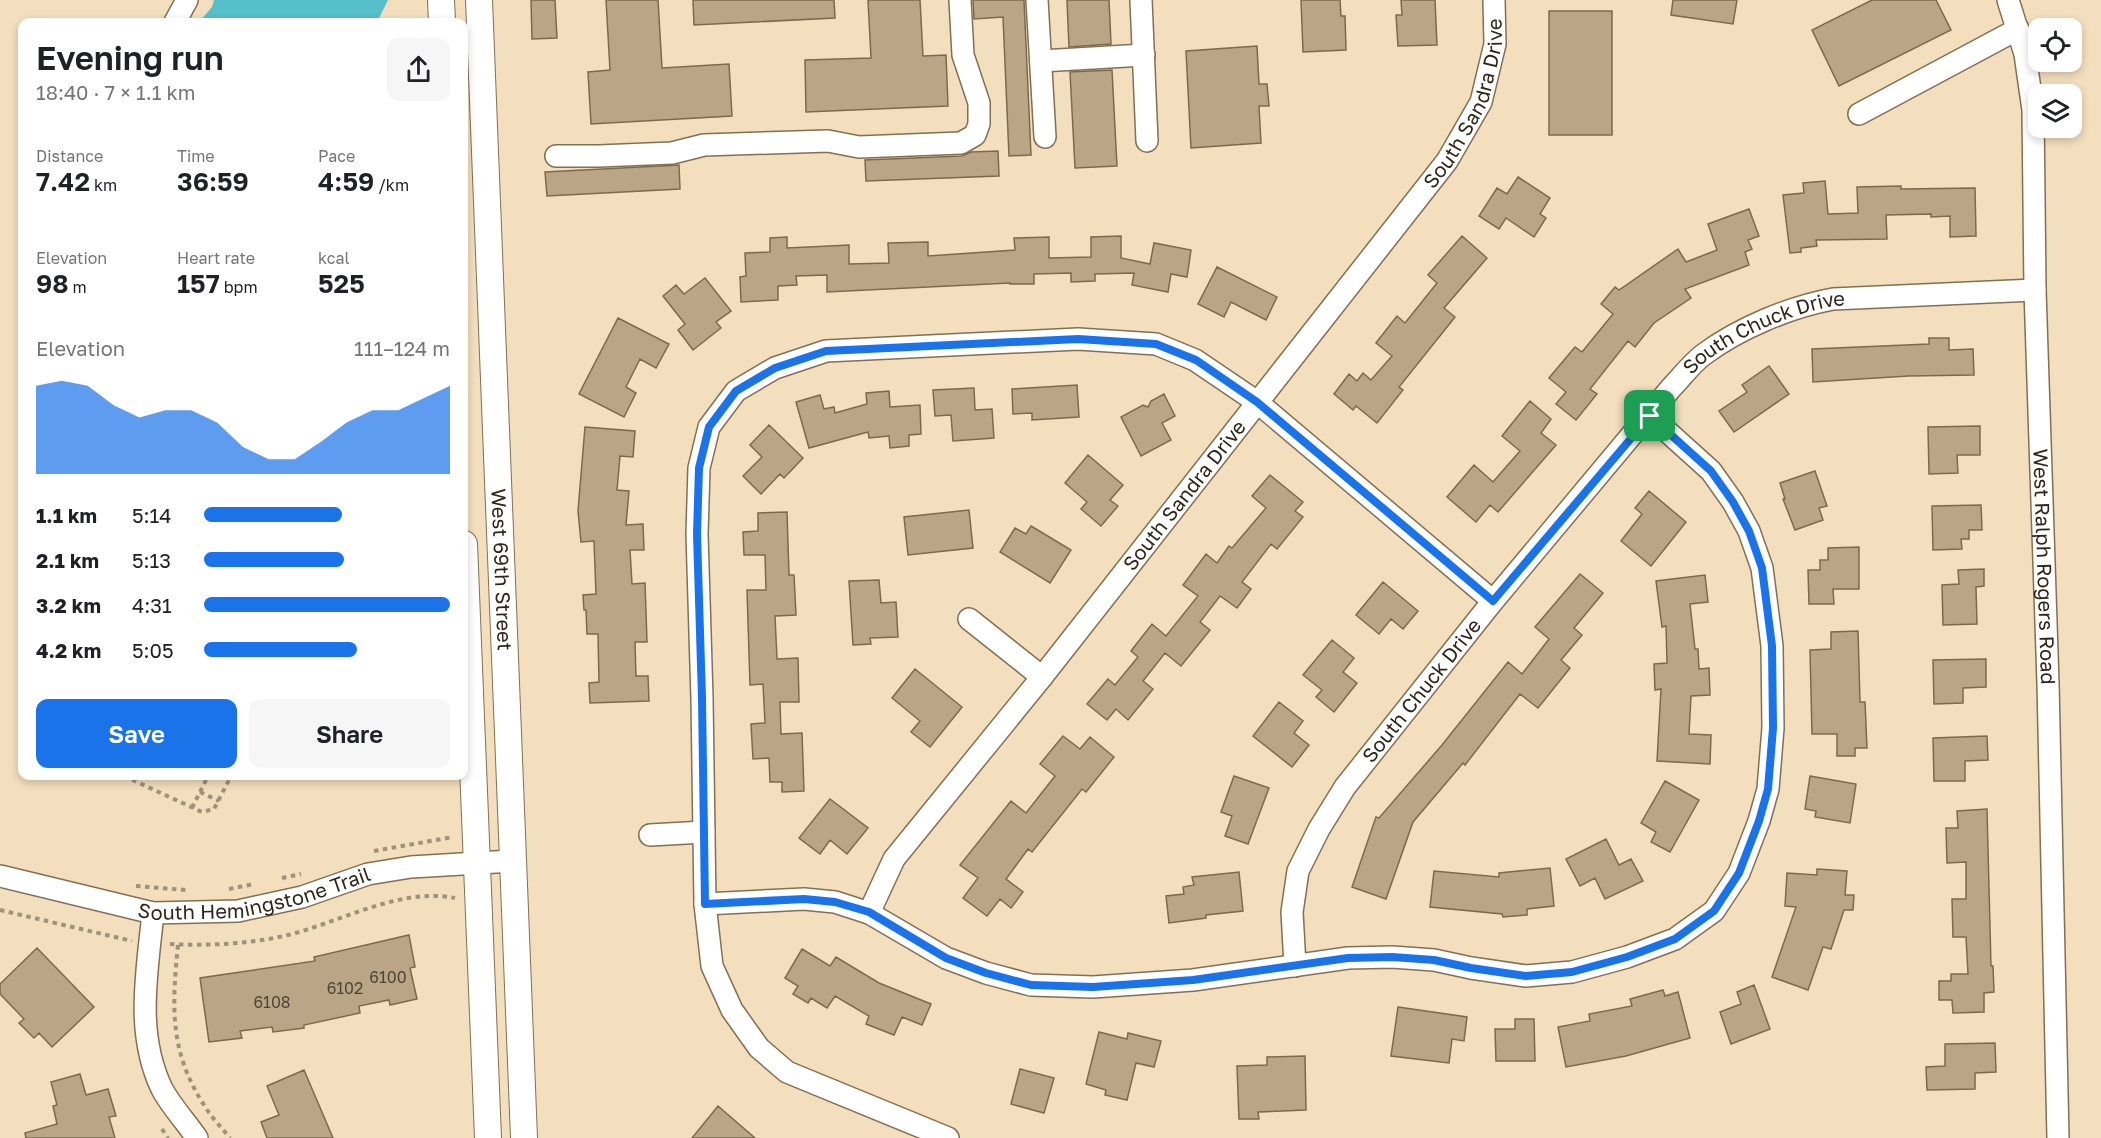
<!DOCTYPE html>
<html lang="en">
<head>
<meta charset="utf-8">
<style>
	body { margin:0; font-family:"Golos Text",sans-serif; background:#f6f6f6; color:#202124; height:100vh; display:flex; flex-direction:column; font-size:22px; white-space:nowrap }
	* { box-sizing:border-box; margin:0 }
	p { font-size:20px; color:#757577 }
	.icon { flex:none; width:33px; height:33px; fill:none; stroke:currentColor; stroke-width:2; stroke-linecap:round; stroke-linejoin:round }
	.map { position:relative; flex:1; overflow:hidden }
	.panel { position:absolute; left:18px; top:18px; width:450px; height:762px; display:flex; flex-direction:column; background:#fff; border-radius:12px; box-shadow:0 3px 9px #0003 }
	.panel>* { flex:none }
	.tools { position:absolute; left:2028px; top:18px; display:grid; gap:12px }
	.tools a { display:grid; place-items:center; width:54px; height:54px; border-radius:12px; background:#fff; box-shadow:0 3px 9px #0003; font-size:30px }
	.pin { position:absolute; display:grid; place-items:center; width:51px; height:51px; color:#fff; margin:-26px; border-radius:12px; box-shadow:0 3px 9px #0006 }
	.round { display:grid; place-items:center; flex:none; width:63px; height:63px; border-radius:12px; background:#f6f6f6 }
	.summary { display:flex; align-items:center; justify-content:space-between; height:102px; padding:0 18px }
	h1 { font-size:33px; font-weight:600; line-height:45px }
	.figures { display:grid; grid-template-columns:repeat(3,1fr); gap:9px; height:102px; padding:6px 18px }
	.figures div { display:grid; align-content:center }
	.figures b { font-size:26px; font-weight:600 }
	.figures small { font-size:16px; font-weight:400 }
	.figures p { font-size:16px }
	.chart { height:168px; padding:12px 18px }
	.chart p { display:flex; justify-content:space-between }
	.chart svg { width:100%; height:108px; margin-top:6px; fill:#1a73e8; opacity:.7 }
	.action { display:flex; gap:12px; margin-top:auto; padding:12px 18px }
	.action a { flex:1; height:69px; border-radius:12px; background:#1a73e8; color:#fff; font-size:24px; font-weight:600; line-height:69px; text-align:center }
	.action a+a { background:#f6f6f6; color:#202124 }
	ul { padding:0 18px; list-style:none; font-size:20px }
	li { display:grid; grid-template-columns:96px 72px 1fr; align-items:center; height:45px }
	li i { height:15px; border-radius:8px; background:#1a73e8 }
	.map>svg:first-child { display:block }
	.water { fill:#56bfc9 }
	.building { fill:#baa686; stroke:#7d6a4c; stroke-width:1.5 }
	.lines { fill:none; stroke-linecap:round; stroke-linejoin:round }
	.minor-casing { stroke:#837052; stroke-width:24 }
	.major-casing { stroke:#837052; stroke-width:28 }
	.path { stroke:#a09179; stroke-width:4; stroke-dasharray:4.5 4.5; stroke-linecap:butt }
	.minor { stroke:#fff; stroke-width:21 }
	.major { stroke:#fff; stroke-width:26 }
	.route-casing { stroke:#fff; stroke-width:12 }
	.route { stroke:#1a73e8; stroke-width:8 }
	.labels { text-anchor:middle; stroke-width:6; stroke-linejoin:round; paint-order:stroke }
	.number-label { font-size:16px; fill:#514635 }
	.street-label { font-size:20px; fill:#2e261a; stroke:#fff }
</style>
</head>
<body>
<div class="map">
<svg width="2101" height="1138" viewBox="0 0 2101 1138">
	<rect width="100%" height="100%" fill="#f3debd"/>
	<path class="water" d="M 214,0 L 388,0 L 377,22 L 199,22 L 212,7 Z"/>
	<path class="building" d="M 531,0 L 555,0 L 557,38 L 532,39 Z
		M 606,0 L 658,0 L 662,68 L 729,64 L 732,116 L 591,124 L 588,72 L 610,70 Z
		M 693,0 L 834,0 L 835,18 L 694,25 Z
		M 868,0 L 920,0 L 923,56 L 946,55 L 948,106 L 806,112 L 805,60 L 871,58 Z
		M 973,0 L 1024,0 L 1031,155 L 1009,156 L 1003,17 L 974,19 Z
		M 1067,0 L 1109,0 L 1111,44 L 1069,47 Z
		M 1301,0 L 1340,0 L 1341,16 L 1345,16 L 1346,50 L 1303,52 Z
		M 1401,0 L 1435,0 L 1437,45 L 1398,46 L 1396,15 L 1402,15 Z
		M 1673,0 L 1737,0 L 1733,24 L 1671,15 Z
		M 1872,0 L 1936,0 L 1951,30 L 1839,86 L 1812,30 Z
		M 1549,11 L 1612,11 L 1612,135 L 1549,135 Z
		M 1257,46 L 1259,84 L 1267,84 L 1269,106 L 1259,106 L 1261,143 L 1191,148 L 1186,51 Z
		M 1112,70 L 1117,166 L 1075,168 L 1070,72 Z
		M 998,151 L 999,176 L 866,181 L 865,160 L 962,156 L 971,152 Z
		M 679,165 L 680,189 L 547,196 L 545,172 Z
		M 1518,177 L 1550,198 L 1540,214 L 1546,218 L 1534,237 L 1506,218 L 1499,229 L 1479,216 L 1497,188 L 1507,194 Z
		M 1825,181 L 1828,214 L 1858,213 L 1857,187 L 1901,186 L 1901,189 L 1975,188 L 1976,236 L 1950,237 L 1950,216 L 1931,217 L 1931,214 L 1886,215 L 1887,239 L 1816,240 L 1817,246 L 1801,248 L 1801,252 L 1790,253 L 1783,195 L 1804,193 L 1803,183 Z
		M 1749,209 L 1759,236 L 1748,240 L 1752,249 L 1745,252 L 1749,265 L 1685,289 L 1691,298 L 1654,323 L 1635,347 L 1628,341 L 1590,389 L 1597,394 L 1576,420 L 1556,404 L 1566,392 L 1549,378 L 1575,347 L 1582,352 L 1613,314 L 1601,304 L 1615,287 L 1619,290 L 1678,249 L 1686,262 L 1717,250 L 1708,224 Z
		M 1121,236 L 1121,258 L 1150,264 L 1154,243 L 1191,250 L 1187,277 L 1171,274 L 1168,292 L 1132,285 L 1134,273 L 1095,274 L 1095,281 L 1071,282 L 1071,273 L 1034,274 L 1034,284 L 1010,284 L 1010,283 L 827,292 L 827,275 L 796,276 L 797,285 L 778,286 L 778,300 L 741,302 L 740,277 L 746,276 L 745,253 L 770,252 L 770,238 L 787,237 L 787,248 L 849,245 L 849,264 L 889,263 L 888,243 L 928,242 L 928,256 L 1015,250 L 1014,238 L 1049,237 L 1049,258 L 1091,257 L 1091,237 Z
		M 1462,236 L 1487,258 L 1444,308 L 1455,317 L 1399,387 L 1403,390 L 1377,423 L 1356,406 L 1353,410 L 1334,394 L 1349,374 L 1357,381 L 1363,373 L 1371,380 L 1392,356 L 1376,343 L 1397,316 L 1405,323 L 1437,283 L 1428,275 Z
		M 1217,267 L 1277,297 L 1266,320 L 1231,302 L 1224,317 L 1198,304 Z
		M 705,278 L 731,311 L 716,322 L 721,328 L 693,350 L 678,330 L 685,324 L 663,296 L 676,285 L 684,294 Z
		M 618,318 L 669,344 L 656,368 L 640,359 L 626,387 L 636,393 L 624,417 L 579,394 Z
		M 1929,338 L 1949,338 L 1949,350 L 1973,349 L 1974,375 L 1908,376 L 1813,382 L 1812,349 L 1929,344 Z
		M 1769,366 L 1789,394 L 1734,432 L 1719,411 L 1747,392 L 1742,385 Z
		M 1077,385 L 1079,417 L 1032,420 L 1032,413 L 1013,414 L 1012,389 Z
		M 974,388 L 975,410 L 992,409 L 994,438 L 953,441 L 951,415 L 935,416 L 933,390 Z
		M 889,391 L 890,407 L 920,405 L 921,434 L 909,435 L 909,446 L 890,448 L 889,436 L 869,438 L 868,432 L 809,448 L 796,402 L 820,395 L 824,409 L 834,407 L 835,413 L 867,404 L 866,393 Z
		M 1164,394 L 1175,416 L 1162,423 L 1171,440 L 1141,456 L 1121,417 L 1143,405 L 1148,407 L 1151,401 Z
		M 1530,401 L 1551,419 L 1541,433 L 1556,445 L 1498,512 L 1490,505 L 1476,522 L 1447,497 L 1474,465 L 1493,482 L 1499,475 L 1520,451 L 1502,436 Z
		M 769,425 L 803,458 L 784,478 L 780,474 L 761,494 L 743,476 L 762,457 L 750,445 Z
		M 1980,426 L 1980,455 L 1957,455 L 1958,473 L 1929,474 L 1928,427 Z
		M 585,427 L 635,431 L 633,457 L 620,456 L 617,490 L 629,491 L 626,525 L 643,524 L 644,550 L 630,550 L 632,584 L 645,583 L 647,642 L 635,642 L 636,676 L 648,676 L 649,701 L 590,703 L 589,683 L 599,682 L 598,634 L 587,634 L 586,610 L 584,610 L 583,595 L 596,594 L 594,541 L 581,542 L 578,511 Z
		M 1088,455 L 1123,485 L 1110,500 L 1118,506 L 1101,526 L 1081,509 L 1087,502 L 1065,483 Z
		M 1815,471 L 1827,506 L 1819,508 L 1823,520 L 1795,530 L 1783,499 L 1785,499 L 1780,483 Z
		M 1270,475 L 1303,502 L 1295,511 L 1303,517 L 1277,549 L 1271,544 L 1242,582 L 1251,589 L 1237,608 L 1220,596 L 1200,622 L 1210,630 L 1181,666 L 1165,653 L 1143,681 L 1153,689 L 1128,720 L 1116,709 L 1107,720 L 1087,704 L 1108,679 L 1115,685 L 1138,657 L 1131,651 L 1152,624 L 1166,636 L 1198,596 L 1183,585 L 1206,554 L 1217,563 L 1229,546 L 1232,548 L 1266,508 L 1252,496 Z
		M 1649,491 L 1686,522 L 1651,566 L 1621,541 L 1642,514 L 1635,508 Z
		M 1981,505 L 1982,530 L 1969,530 L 1969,539 L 1961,539 L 1962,549 L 1933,550 L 1932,506 Z
		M 969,510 L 973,548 L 908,555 L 904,517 Z
		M 787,512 L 789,575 L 794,575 L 796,615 L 775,616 L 777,659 L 798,658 L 799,702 L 780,702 L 781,734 L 802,733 L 804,791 L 782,792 L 782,782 L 770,782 L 769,758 L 753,759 L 751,724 L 765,723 L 763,684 L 750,685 L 747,590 L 766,590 L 765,555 L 744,555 L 743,532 L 758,531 L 758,513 Z
		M 1031,526 L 1071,550 L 1050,583 L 1000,552 L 1015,528 L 1026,534 Z
		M 1859,547 L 1859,589 L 1833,589 L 1834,604 L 1809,604 L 1808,570 L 1820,570 L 1820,560 L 1828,560 L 1828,548 Z
		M 1984,569 L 1984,586 L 1976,587 L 1977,624 L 1943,625 L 1942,585 L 1959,584 L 1958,570 Z
		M 1580,574 L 1603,593 L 1574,628 L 1582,635 L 1561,660 L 1570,668 L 1538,708 L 1520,694 L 1465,765 L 1463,763 L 1413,822 L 1386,899 L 1352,887 L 1376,817 L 1379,818 L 1442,745 L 1508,662 L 1522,674 L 1549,639 L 1535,627 Z
		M 1705,575 L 1708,602 L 1690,604 L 1695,649 L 1698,649 L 1699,669 L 1709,668 L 1710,695 L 1691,696 L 1689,734 L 1711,735 L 1710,764 L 1657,761 L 1661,689 L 1655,690 L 1654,664 L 1667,663 L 1666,626 L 1662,627 L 1656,581 Z
		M 879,580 L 881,603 L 896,602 L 898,637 L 870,638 L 871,644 L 853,645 L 849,581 Z
		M 1383,582 L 1418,611 L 1403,629 L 1391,619 L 1379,634 L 1356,615 Z
		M 1858,631 L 1860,702 L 1865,702 L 1867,748 L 1855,748 L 1855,756 L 1837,756 L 1837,734 L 1812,734 L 1810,650 L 1831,649 L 1831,632 Z
		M 1332,640 L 1354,658 L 1343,672 L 1357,683 L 1334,712 L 1316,697 L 1322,690 L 1303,675 Z
		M 1986,659 L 1986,687 L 1963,688 L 1963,703 L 1934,704 L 1933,660 Z
		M 915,669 L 962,707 L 930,747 L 911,732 L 920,721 L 892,698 Z
		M 1279,702 L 1303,721 L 1294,733 L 1309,745 L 1292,767 L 1253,736 Z
		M 1063,736 L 1080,749 L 1090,737 L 1114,757 L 1086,792 L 1082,789 L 1032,852 L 1028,849 L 1006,879 L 1023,892 L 1011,908 L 1000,899 L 987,916 L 963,898 L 978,878 L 960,865 L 1011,801 L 1026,813 L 1055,776 L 1040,764 Z
		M 1987,736 L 1988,760 L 1965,761 L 1965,781 L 1934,781 L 1933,738 Z
		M 1234,776 L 1269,788 L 1248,844 L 1225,836 L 1232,816 L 1221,812 Z
		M 1810,776 L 1856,784 L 1850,823 L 1815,817 L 1816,811 L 1805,809 Z
		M 1665,781 L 1699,800 L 1670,852 L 1651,842 L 1656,832 L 1641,823 Z
		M 830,799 L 868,828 L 847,854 L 830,840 L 820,854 L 799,838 Z
		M 1987,809 L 1991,966 L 1993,966 L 1994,992 L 1984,993 L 1984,1012 L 1953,1013 L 1952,1000 L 1939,1000 L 1939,981 L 1951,981 L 1951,974 L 1968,974 L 1966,937 L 1953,937 L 1952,899 L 1966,899 L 1966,862 L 1947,863 L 1946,828 L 1958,828 L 1957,811 Z
		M 1606,839 L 1619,865 L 1631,859 L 1643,881 L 1605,899 L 1595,878 L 1580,886 L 1566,859 Z
		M 1550,868 L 1554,906 L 1527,909 L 1527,915 L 1503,917 L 1502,914 L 1430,907 L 1434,871 L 1499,877 L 1499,873 Z
		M 1817,869 L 1847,871 L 1845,895 L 1854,895 L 1853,910 L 1844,910 L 1831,949 L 1823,947 L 1808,990 L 1772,977 L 1796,907 L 1785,906 L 1787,873 L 1817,875 Z
		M 1239,872 L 1243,911 L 1206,915 L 1206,918 L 1169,923 L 1166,896 L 1184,894 L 1183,887 L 1194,885 L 1192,877 Z
		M 409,935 L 415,967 L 410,968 L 417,999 L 390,1005 L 389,1000 L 359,1006 L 360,1013 L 304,1025 L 304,1028 L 273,1032 L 272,1027 L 240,1031 L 242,1038 L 209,1042 L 200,978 L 315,961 L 314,957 Z
		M 37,948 L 94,1007 L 52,1047 L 39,1033 L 34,1038 L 19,1023 L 24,1019 L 0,994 L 0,984 Z
		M 802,949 L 830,966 L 836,957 L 879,983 L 931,1004 L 922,1025 L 902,1017 L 894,1035 L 866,1024 L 869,1016 L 835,996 L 827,1008 L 811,998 L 808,1003 L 793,994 L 798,986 L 785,978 Z
		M 1754,985 L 1770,1029 L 1731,1044 L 1720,1012 L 1741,1004 L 1737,992 Z
		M 1663,990 L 1665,996 L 1678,992 L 1690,1038 L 1626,1056 L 1566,1067 L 1558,1027 L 1590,1021 L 1589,1014 L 1632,1006 L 1630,999 Z
		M 1398,1007 L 1467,1017 L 1464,1041 L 1452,1039 L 1449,1063 L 1391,1056 Z
		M 1515,1019 L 1534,1019 L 1535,1061 L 1496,1061 L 1495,1029 L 1515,1029 Z
		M 1099,1032 L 1127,1039 L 1128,1033 L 1161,1041 L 1154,1067 L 1136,1063 L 1127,1100 L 1105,1095 L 1106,1090 L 1086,1084 Z
		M 1995,1043 L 1996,1072 L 1975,1073 L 1975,1089 L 1927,1090 L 1926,1067 L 1945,1066 L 1945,1044 Z
		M 1305,1056 L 1306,1110 L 1258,1112 L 1259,1119 L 1239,1119 L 1237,1066 L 1267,1065 L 1267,1057 Z
		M 1020,1069 L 1054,1078 L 1044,1113 L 1011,1104 Z
		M 304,1070 L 333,1138 L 267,1138 L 261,1122 L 279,1115 L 267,1086 Z
		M 80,1074 L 86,1095 L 108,1089 L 116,1116 L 109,1117 L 115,1138 L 26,1138 L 25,1133 L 57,1124 L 53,1106 L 57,1105 L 51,1082 Z
		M 718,1106 L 755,1138 L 692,1138 Z"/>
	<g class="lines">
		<defs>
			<g id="minor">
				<path d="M 1037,0 L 1045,137"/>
				<path d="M 1141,0 L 1147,141"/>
				<path id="s1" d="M 2008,0 L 2025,54 L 2033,110 L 2035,290 L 2048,683 L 2058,1138"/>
				<path d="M 175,22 L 187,0"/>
				<path d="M 1041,61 L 1144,55"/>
				<path d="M 1859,114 L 2018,29"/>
				<path d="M 556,156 L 599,156 L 672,153 L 704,145 L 828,141 L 859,147 L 961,143 L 975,135 L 979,124 L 979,103 L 963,55 L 960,0"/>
				<path d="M 969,619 L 1042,677"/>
				<path d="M 650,835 L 704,832"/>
				<path id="s2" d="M 0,876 L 153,913 L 238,911 L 302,897 L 368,874 L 411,867 L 512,861"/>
				<path d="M 705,904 L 804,899 L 835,902 L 869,913 L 946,958 L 986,973 L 1031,985 L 1093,987 L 1193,980 L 1348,958 L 1392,957 L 1434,960 L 1471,968 L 1526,976 L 1572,972 L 1627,957 L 1675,939 L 1714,911 L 1739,873 L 1759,821 L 1768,789 L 1773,728 L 1772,646 L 1762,568 L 1749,531 L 1733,502 L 1711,471 L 1650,416"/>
				<path d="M 153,913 C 147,973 135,1033 162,1089 C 171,1106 186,1122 197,1138"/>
				<path id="s3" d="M 869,913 L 894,859 L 1042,677 L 1447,161 L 1481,102 L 1495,44 L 1494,0"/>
				<path id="s4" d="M 1295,966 L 1292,912 L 1298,871 L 1319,829 L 1345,787 L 1493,601 L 1671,388 C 1681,378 1691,364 1703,355 C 1739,328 1790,307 1833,299 L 2035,290"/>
				<path d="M 948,1138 L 787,1072 L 759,1048 L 732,1010 L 712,966 L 705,904 L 702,698 L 697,534 L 699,468 L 709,427 L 736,391 L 775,368 L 826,351 L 1078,339 L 1156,344 L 1195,360 L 1257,402 L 1493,601"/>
			</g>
			<g id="major">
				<path d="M 441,0 L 442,22"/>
				<path id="s5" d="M 479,0 L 524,1138"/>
				<path d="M 464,544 L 488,1138"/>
			</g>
		</defs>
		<use href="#minor" class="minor-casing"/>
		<use href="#major" class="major-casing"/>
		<path class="path" d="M 124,776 L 202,812 L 214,809 L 231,776
			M 200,792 L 219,801
			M 192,808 L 208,776
			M 374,851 L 453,837
			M 282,878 L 301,874
			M 136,886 L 186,890
			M 229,889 L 254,884
			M 0,910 L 132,941
			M 170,944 C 208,946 250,944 288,935 C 341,922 400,887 455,898
			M 178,945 C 172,1006 169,1051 204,1105 C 211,1117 221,1127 230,1138
			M 162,1129 L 168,1138"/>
		<use href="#minor" class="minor"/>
		<use href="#major" class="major"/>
	</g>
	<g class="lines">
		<defs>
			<path id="route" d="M 1078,339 L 1156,344 L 1196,360 L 1257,402 L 1493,601 L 1650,416 L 1711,471 L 1733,502 L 1749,531 L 1762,568 L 1772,646 L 1773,728 L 1768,789 L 1759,821 L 1739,873 L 1714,911 L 1675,939 L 1627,957 L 1572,972 L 1526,976 L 1471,968 L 1434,960 L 1392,957 L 1348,958 L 1193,980 L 1093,987 L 1031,985 L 986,973 L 946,958 L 869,912 L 835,902 L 804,899 L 705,904 L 702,698 L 697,534 L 699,468 L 709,427 L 736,391 L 775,368 L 826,351 Z"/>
		</defs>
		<use href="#route" class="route-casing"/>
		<use href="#route" class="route"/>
	</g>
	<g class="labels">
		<g class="number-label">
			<text x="388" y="983">6100</text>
			<text x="345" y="994">6102</text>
			<text x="272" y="1008">6108</text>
		</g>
		<g class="street-label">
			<text dy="7" stroke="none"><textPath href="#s3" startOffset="1011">South Sandra Drive</textPath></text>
			<text dy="7" stroke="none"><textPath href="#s4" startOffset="819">South Chuck Drive</textPath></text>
			<text dy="7" stroke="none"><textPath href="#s3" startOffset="525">South Sandra Drive</textPath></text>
			<text dy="7" stroke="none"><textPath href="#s1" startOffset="570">West Ralph Rogers Road</textPath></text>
			<text dy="7" stroke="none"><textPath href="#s5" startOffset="570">West 69th Street</textPath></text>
			<text dy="7" stroke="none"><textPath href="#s4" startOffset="315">South Chuck Drive</textPath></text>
			<text dy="7" stroke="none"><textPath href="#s2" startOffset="261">South Hemingstone Trail</textPath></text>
		</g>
	</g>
</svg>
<div class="tools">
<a><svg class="icon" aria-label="locate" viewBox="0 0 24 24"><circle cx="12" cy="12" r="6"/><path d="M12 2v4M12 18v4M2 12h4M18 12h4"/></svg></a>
<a><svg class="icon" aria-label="layers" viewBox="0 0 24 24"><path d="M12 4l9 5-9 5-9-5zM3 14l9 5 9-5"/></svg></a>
</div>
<div class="pin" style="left:1650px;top:416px;background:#1e9e55"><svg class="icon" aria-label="arrive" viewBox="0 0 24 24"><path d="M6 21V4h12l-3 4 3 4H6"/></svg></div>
<section class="panel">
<div class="summary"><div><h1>Evening run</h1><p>18:40 · 7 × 1.1 km</p></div><a class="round"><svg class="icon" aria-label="share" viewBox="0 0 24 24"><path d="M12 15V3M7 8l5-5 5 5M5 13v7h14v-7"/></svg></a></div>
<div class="figures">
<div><p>Distance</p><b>7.42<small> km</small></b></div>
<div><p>Time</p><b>36:59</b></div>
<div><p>Pace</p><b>4:59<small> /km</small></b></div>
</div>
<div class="figures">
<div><p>Elevation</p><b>98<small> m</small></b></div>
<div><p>Heart rate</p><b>157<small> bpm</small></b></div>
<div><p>kcal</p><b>525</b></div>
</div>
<div class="chart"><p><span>Elevation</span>111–124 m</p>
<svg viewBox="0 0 160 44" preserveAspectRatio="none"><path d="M0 44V8L10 6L20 8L30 16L40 21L50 18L60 18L70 23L80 33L90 38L100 38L110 31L120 23L130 18L140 18L150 13L160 8V44z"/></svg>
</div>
<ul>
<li><b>1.1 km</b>5:14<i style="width:56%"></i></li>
<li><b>2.1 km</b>5:13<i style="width:57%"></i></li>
<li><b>3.2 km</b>4:31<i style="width:100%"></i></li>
<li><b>4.2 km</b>5:05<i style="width:62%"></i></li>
</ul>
<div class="action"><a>Save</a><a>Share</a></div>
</section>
</div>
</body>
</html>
